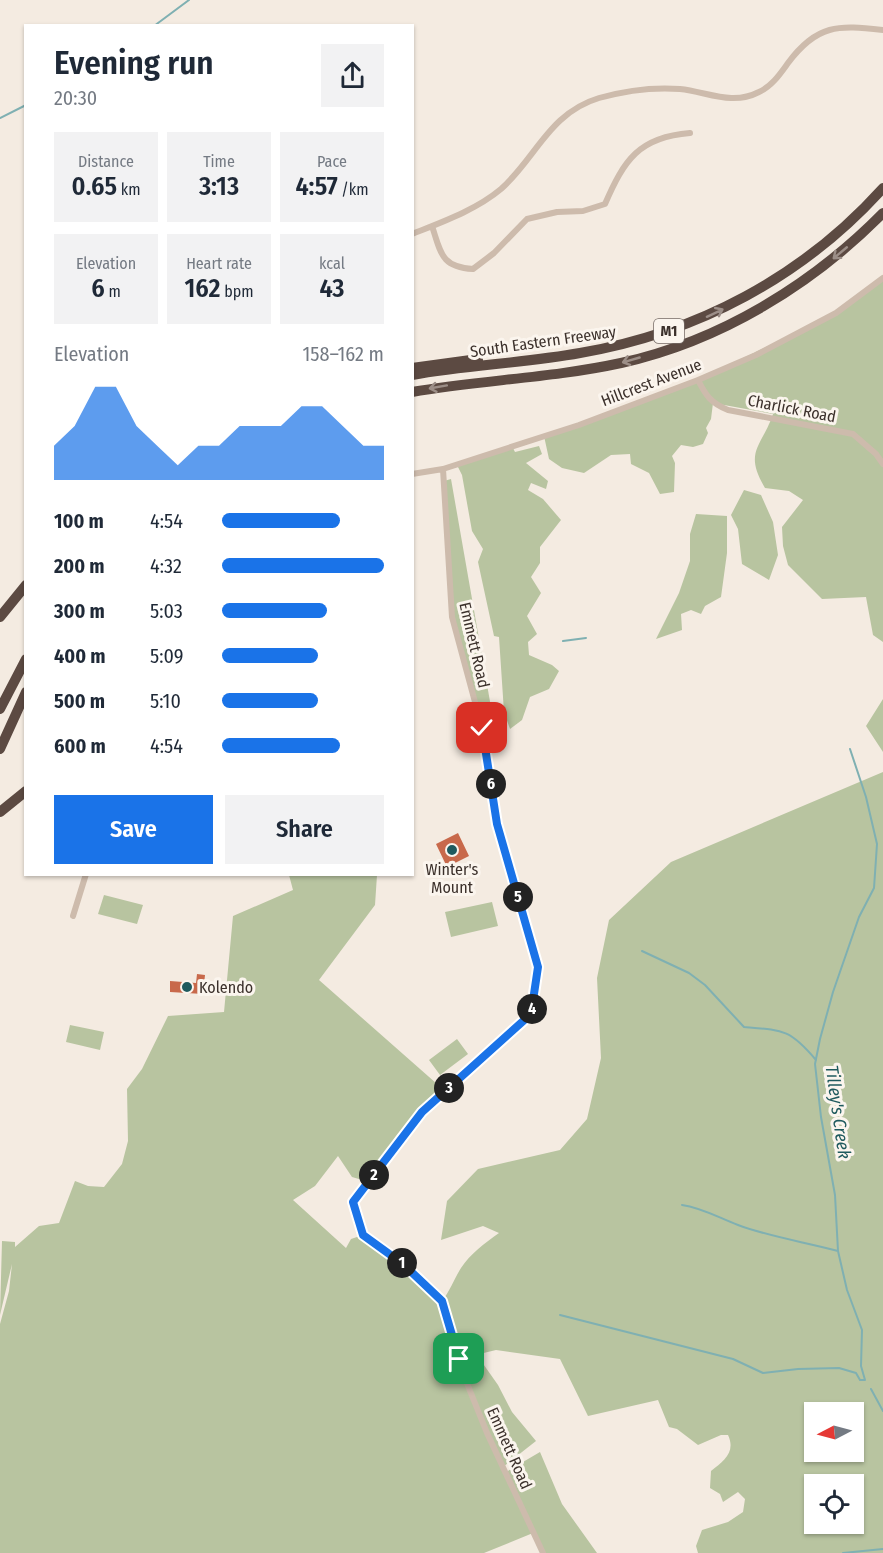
<!DOCTYPE html>
<html lang="en">
<head>
<meta charset="utf-8">
<style>
	body { margin:0; font-family:"Fira Sans Condensed",sans-serif; background:#f2f2f3; color:#1f2937; height:100vh; display:flex; flex-direction:column; font-size:22px; white-space:nowrap }
	* { box-sizing:border-box; margin:0 }
	p { font-size:20px; color:#747a83 }
	.icon { flex:none; width:33px; height:33px; fill:none; stroke:currentColor; stroke-width:2; stroke-linecap:round; stroke-linejoin:round }
	.map { position:relative; flex:1; overflow:hidden }
	.drawer { position:absolute; left:24px; top:24px; width:390px; height:852px; display:flex; flex-direction:column; background:#fff; border-radius:0px; box-shadow:0 2px 4px #0004 }
	.drawer>* { flex:none }
	.needle { width:39px; rotate:264deg }
	.buttons { position:absolute; left:804px; top:1402px; display:grid; gap:12px }
	.buttons a { display:grid; place-items:center; width:60px; height:60px; border-radius:0px; background:#fff; box-shadow:0 2px 4px #0004; font-size:30px }
	.pin { position:absolute; display:grid; place-items:center; width:51px; height:51px; color:#fff; margin:-26px; border-radius:12px; box-shadow:0 3px 9px #0006 }
	.km { position:absolute; width:30px; height:30px; margin:-15px; border-radius:50%; background:#222; color:#fff; font-size:16px; line-height:30px; text-align:center }
	.round { display:grid; place-items:center; flex:none; width:63px; height:63px; border-radius:0px; background:#f2f2f3 }
	.summary { display:flex; align-items:center; justify-content:space-between; height:102px; padding:0 30px }
	h1 { font-size:33px; font-weight:600; line-height:45px }
	.figures { display:grid; grid-template-columns:repeat(3,1fr); gap:9px; height:102px; padding:6px 30px }
	.figures div { display:grid; align-content:center; border-radius:0px; background:#f2f2f3; text-align:center }
	.figures b { font-size:26px; font-weight:600 }
	.figures small { font-size:16px; font-weight:400 }
	.figures p { font-size:16px }
	.chart { height:168px; padding:12px 30px }
	.chart p { display:flex; justify-content:space-between }
	.chart svg { width:100%; height:108px; margin-top:6px; fill:#1a73e8; opacity:.7 }
	.action { display:flex; gap:12px; margin-top:auto; padding:12px 30px }
	.action a { flex:1; height:69px; border-radius:0px; background:#1a73e8; color:#fff; font-size:24px; font-weight:600; line-height:69px; text-align:center }
	.action a+a { background:#f2f2f3; color:#1f2937 }
	ul { padding:0 30px; list-style:none; font-size:20px }
	li { display:grid; grid-template-columns:96px 72px 1fr; align-items:center; height:45px }
	li i { height:15px; border-radius:8px; background:#1a73e8 }
	.map>svg:first-child { display:block }
	.green { fill:#b8c4a0; fill-rule:evenodd }
	.lines { fill:none; stroke-linecap:round; stroke-linejoin:round }
	.stream { stroke:#7fb0b2; stroke-width:2 }
	.building { fill:#c8694b }
	.street { stroke:#cdbbac; stroke-width:6 }
	.highway { stroke:#5c4a42; stroke-width:10 }
	.oneway { stroke:#9c8e87 }
	.route-casing { stroke:#fff; stroke-width:12 }
	.route { stroke:#1a73e8; stroke-width:8 }
	.poi-dot { fill:#1f5a5e; stroke:#fbf5ee; stroke-width:2 }
	.labels { text-anchor:middle; stroke-width:6; stroke-linejoin:round; paint-order:stroke }
	.shield { fill:#fbf5ee; stroke:#756b66; stroke-width:1.5 }
	.shield-label { font-size:15px; font-weight:bold; fill:#3b302b }
	.street-label { font-size:16px; fill:#3b302b; stroke:#fbf5ee }
	.poi-label { font-size:16px; fill:#3b302b; stroke:#fbf5ee }
	.water-label { font-size:18px; font-style:italic; fill:#1f5a5e; stroke:#fbf5ee }
</style>
</head>
<body>
<div class="map">
<svg width="883" height="1553" viewBox="0 0 883 1553">
	<rect width="100%" height="100%" fill="#f4ebe1"/>
	<path class="green" d="M 883,278 L 883,642 L 873,635 L 866,597 L 822,599 L 788,565 L 783,546 L 782,527 L 803,500 L 789,491 L 765,488 C 743,451 762,447 773,414 L 713,403 L 711,419 L 706,428 L 708,433 L 703,444 L 693,447 L 681,445 L 672,456 L 675,463 L 674,492 L 660,494 L 649,473 L 631,464 L 630,454 L 611,455 L 584,473 L 562,468 L 549,459 L 544,436 L 698,380 L 836,313 Z
		M 512,446 L 515,452 L 539,446 L 542,454 L 526,463 L 548,481 L 546,489 L 531,483 L 528,490 L 543,499 L 561,520 L 540,547 L 540,563 L 531,577 L 541,593 L 527,616 L 537,634 L 528,642 L 529,655 L 552,665 L 559,671 L 549,689 L 530,697 L 522,720 L 510,729 L 504,712 L 499,637 L 494,636 L 478,562 L 483,549 L 472,531 L 462,475 L 457,465 Z
		M 451,479 L 495,730 L 481,724 L 452,617 L 444,481 Z
		M 744,490 L 761,495 L 773,522 L 778,555 L 769,580 L 742,564 L 738,529 L 731,515 Z
		M 696,514 L 727,516 L 727,553 L 721,597 L 705,606 L 701,614 L 691,610 L 681,614 L 682,630 L 656,639 L 679,593 L 690,561 L 690,534 Z
		M 883,699 L 883,752 L 866,726 Z
		M 883,772 L 883,1553 L 698,1553 L 696,1546 L 702,1530 L 728,1522 L 743,1512 L 745,1499 L 738,1492 L 723,1502 L 720,1494 L 710,1488 L 711,1471 C 724,1461 736,1452 728,1435 L 721,1435 L 698,1445 L 677,1429 L 669,1427 L 658,1400 L 588,1416 L 560,1359 L 496,1350 L 459,1359 L 462,1370 L 479,1358 L 498,1385 L 512,1412 L 536,1441 L 503,1467 L 506,1472 L 540,1452 L 562,1504 L 597,1553 L 543,1553 L 533,1533 L 484,1553 L 0,1553 L 0,1324 L 9,1291 L 12,1264 L 0,1315 L 2,1241 L 15,1242 L 15,1247 L 39,1226 L 59,1223 L 75,1181 L 88,1186 L 104,1187 L 122,1164 L 128,1141 L 127,1089 L 142,1069 L 168,1016 L 224,1012 L 233,916 L 293,890 L 289,875 L 377,875 L 375,905 L 319,980 L 445,1091 L 422,1112 L 369,1182 L 352,1177 L 338,1156 L 315,1186 L 293,1200 L 346,1248 L 351,1239 L 363,1235 L 403,1264 L 442,1301 C 450,1291 454,1279 461,1268 C 470,1254 485,1243 499,1233 L 483,1226 L 441,1240 L 447,1201 L 478,1169 L 560,1150 L 587,1119 L 601,1058 L 597,978 L 609,920 L 671,862 ZM 814,1413 L 854,1413 L 854,1452 L 814,1452 ZM 814,1485 L 854,1485 L 854,1524 L 814,1524 Z
		M 104,895 L 143,905 L 137,924 L 98,914 Z
		M 492,902 L 498,926 L 451,937 L 445,912 Z
		M 70,1025 L 104,1032 L 100,1050 L 66,1042 Z
		M 457,1039 L 468,1054 L 440,1075 L 429,1060 Z"/>
	<g class="lines">
		<path class="stream" d="M 154,26 L 189,0
			M 0,118 L 26,105
			M 563,641 L 586,638
			M 850,749 L 866,797 L 877,844 L 874,888 L 859,917 L 833,992 L 820,1039 L 815,1064 L 821,1117 L 835,1195 L 838,1251 L 847,1290 L 862,1330 L 861,1366 L 865,1380
			M 642,951 L 689,973 L 705,985 L 744,1027 C 783,1030 790,1029 816,1060
			M 682,1205 C 703,1208 719,1218 738,1225 C 770,1237 805,1242 838,1251
			M 560,1315 L 733,1359 L 763,1373 L 798,1369 L 839,1368 L 856,1373 L 860,1380 L 864,1380
			M 871,1389 L 883,1411
			M 843,1553 L 883,1549"/>
	</g>
	<path class="building" d="M 458,833 L 469,856 L 447,867 L 436,844 Z
		M 197,974 L 205,975 L 203,994 L 170,992 L 170,981 L 196,983 Z"/>
	<g class="lines">
		<path class="street" d="M 432,226 C 441,253 441,267 473,269 L 494,253 L 527,219 L 557,212 L 583,211 L 605,204 C 624,160 639,137 690,133
			M 412,234 C 442,222 476,210 501,189 C 536,158 549,113 599,98 C 624,91 654,87 680,89 C 708,92 732,106 759,92 C 772,86 780,74 788,63 C 817,24 838,25 883,30
			M 698,380 C 706,396 711,403 728,410 L 853,434 L 876,454 L 883,464
			M 443,469 L 452,617 L 482,728 L 497,824 L 538,967 L 531,1014 L 422,1112 L 353,1202 L 363,1235 L 403,1264 L 442,1301 L 462,1371 L 487,1433 L 543,1553
			M 412,474 L 443,469 L 579,425 L 698,380 L 756,355 L 836,313 L 883,278
			M 73,916 L 86,874"/>
		<path class="highway" d="M 412,368 L 478,359
			M 412,375 C 468,365 525,363 580,353 C 697,333 803,277 883,188
			M 412,392 C 481,380 552,378 621,363 C 720,341 812,285 883,213
			M 0,617 L 26,585
			M 0,709 L 26,659
			M 0,749 L 26,692
			M 0,812 L 26,791"/>
	</g>
	<defs><path id="oneway-shaft" d="M-6 0H5M1.5-3L5.5 0L1.5 3" fill="none" stroke-width="1.6" stroke-linecap="round" stroke-linejoin="round" transform="scale(1.5)"/></defs>
	<g class="oneway">
		<use href="#oneway-shaft" transform="translate(840 253) rotate(140)"/>
		<use href="#oneway-shaft" transform="translate(715 313) rotate(-25)"/>
		<use href="#oneway-shaft" transform="translate(631 360) rotate(164)"/>
		<use href="#oneway-shaft" transform="translate(438 387) rotate(170)"/>
	</g>
	<g class="lines">
		<defs>
			<path id="route" d="M 459,1359 L 442,1301 L 403,1264 L 363,1235 L 353,1202 L 422,1112 L 531,1014 L 538,967 L 497,824 L 482,728"/>
		</defs>
		<use href="#route" class="route-casing"/>
		<use href="#route" class="route"/>
	</g>
	<g class="poi-dot">
		<circle cx="452" cy="850" r="6"/>
		<circle cx="187" cy="987" r="6"/>
	</g>
	<g class="labels">
		<rect class="shield" x="654" y="319" width="30" height="24" rx="4.5"/>
		<g class="shield-label">
			<text x="669" y="336">M1</text>
		</g>
		<g class="street-label">
			<text transform="translate(543 341) rotate(-8)" y="6">South Eastern Freeway</text>
			<text transform="translate(651 382) rotate(-21)" y="6">Hillcrest Avenue</text>
			<text transform="translate(792 408) rotate(11)" y="6">Charlick Road</text>
			<text transform="translate(475 645) rotate(77)" y="6">Emmett Road</text>
			<text transform="translate(510 1448) rotate(66)" y="6">Emmett Road</text>
		</g>
		<g class="poi-label">
			<text x="452" y="875">Winter's<tspan x="452" dy="18">Mount</tspan></text>
			<text x="199" y="993" text-anchor="start">Kolendo</text>
		</g>
		<g class="water-label">
			<text transform="translate(838 1112) rotate(82)" y="6">Tilley's Creek</text>
		</g>
	</g>
</svg>
<div class="buttons">
<a><svg class="needle" viewBox="-14 -14 28 28"><path d="M0-13l5 13h-10z" fill="#e53935"/><path d="M0 13l5-13h-10z" fill="#747a83"/></svg></a>
<a><svg class="icon" aria-label="locate" viewBox="0 0 24 24"><circle cx="12" cy="12" r="6"/><path d="M12 2v4M12 18v4M2 12h4M18 12h4"/></svg></a>
</div>
<div class="pin" style="left:459px;top:1359px;background:#1e9e55"><svg class="icon" aria-label="arrive" viewBox="0 0 24 24"><path d="M6 21V4h12l-3 4 3 4H6"/></svg></div>
<div class="pin" style="left:482px;top:728px;background:#d93025"><svg class="icon" aria-label="check" viewBox="0 0 24 24"><path d="M5 12l5 5 9-10"/></svg></div>
<b class="km" style="left:402px;top:1263px">1</b>
<b class="km" style="left:374px;top:1175px">2</b>
<b class="km" style="left:449px;top:1088px">3</b>
<b class="km" style="left:532px;top:1009px">4</b>
<b class="km" style="left:518px;top:897px">5</b>
<b class="km" style="left:491px;top:784px">6</b>
<section class="drawer">
<div class="summary"><div><h1>Evening run</h1><p>20:30</p></div><a class="round"><svg class="icon" aria-label="share" viewBox="0 0 24 24"><path d="M12 15V3M7 8l5-5 5 5M5 13v7h14v-7"/></svg></a></div>
<div class="figures">
<div><p>Distance</p><b>0.65<small> km</small></b></div>
<div><p>Time</p><b>3:13</b></div>
<div><p>Pace</p><b>4:57<small> /km</small></b></div>
</div>
<div class="figures">
<div><p>Elevation</p><b>6<small> m</small></b></div>
<div><p>Heart rate</p><b>162<small> bpm</small></b></div>
<div><p>kcal</p><b>43</b></div>
</div>
<div class="chart"><p><span>Elevation</span>158–162 m</p>
<svg viewBox="0 0 160 44" preserveAspectRatio="none"><path d="M0 44V30L10 22L20 6L30 6L40 22L50 30L60 38L70 30L80 30L90 22L100 22L110 22L120 14L130 14L140 22L150 30L160 30V44z"/></svg>
</div>
<ul>
<li><b>100 m</b>4:54<i style="width:73%"></i></li>
<li><b>200 m</b>4:32<i style="width:100%"></i></li>
<li><b>300 m</b>5:03<i style="width:65%"></i></li>
<li><b>400 m</b>5:09<i style="width:59%"></i></li>
<li><b>500 m</b>5:10<i style="width:59%"></i></li>
<li><b>600 m</b>4:54<i style="width:73%"></i></li>
</ul>
<div class="action"><a>Save</a><a>Share</a></div>
</section>
</div>
</body>
</html>
